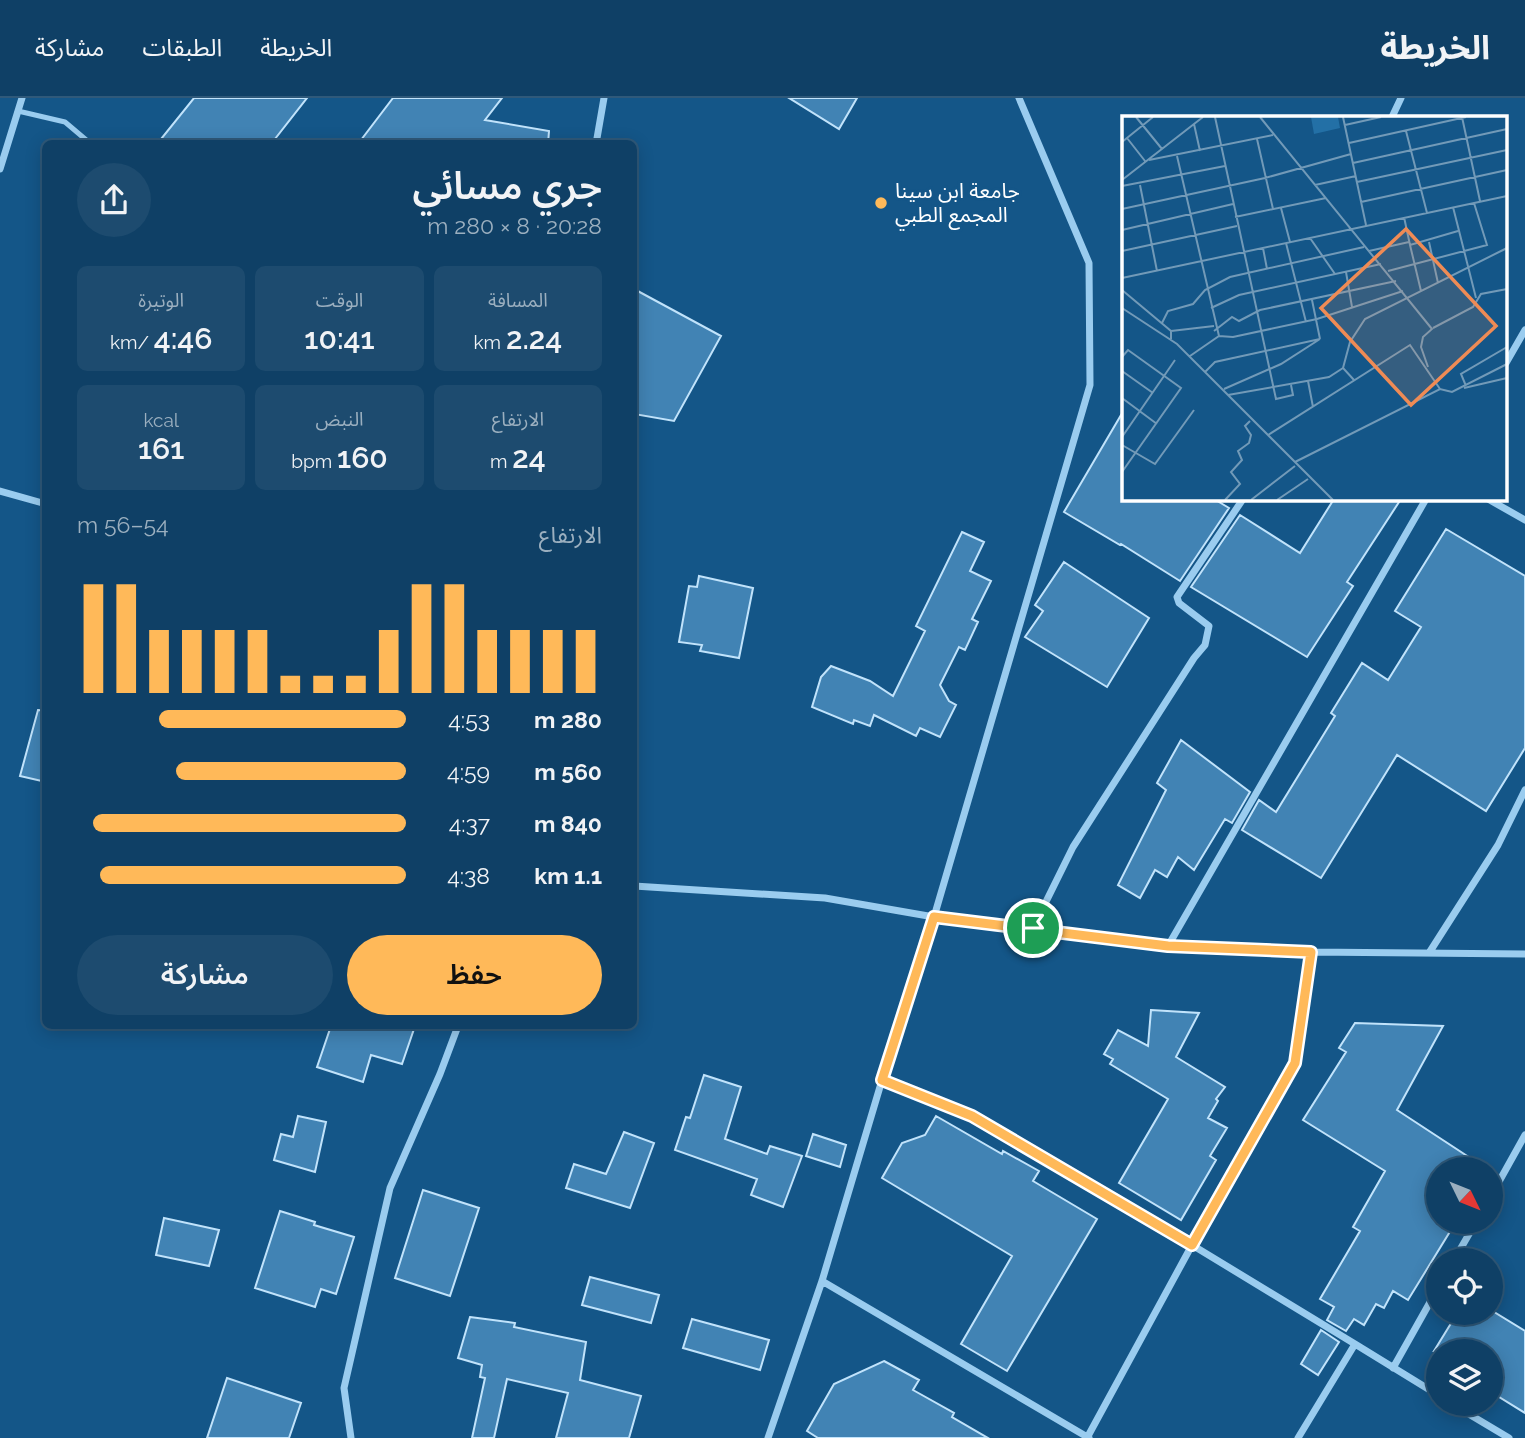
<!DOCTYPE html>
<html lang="ar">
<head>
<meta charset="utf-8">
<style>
	body { margin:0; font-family:Raleway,"Noto Sans Arabic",sans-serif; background:#1d4b6f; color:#f1f3f6; direction:rtl; height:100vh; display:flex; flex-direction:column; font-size:26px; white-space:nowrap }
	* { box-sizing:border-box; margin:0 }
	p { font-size:23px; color:#9bafbf }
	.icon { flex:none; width:38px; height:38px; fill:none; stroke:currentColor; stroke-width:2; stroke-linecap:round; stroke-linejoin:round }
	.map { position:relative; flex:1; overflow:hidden; direction:ltr }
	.side { position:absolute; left:42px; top:42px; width:595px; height:889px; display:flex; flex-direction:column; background:#0f4066; border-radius:10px; box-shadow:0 4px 18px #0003,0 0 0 2px #2f597a; direction:rtl }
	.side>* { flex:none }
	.needle { width:46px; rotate:133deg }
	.controls { position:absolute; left:1426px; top:1059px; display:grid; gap:14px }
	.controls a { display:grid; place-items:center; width:77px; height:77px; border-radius:50%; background:#0f4066; box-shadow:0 4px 18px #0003,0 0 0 2px #2f597a; font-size:35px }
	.pin { position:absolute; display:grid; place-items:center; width:60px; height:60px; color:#fff; margin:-30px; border:4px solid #fff; border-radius:50%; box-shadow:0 2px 7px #0007 }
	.round { display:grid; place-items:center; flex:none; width:74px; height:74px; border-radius:37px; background:#1d4b6f }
	.headline { display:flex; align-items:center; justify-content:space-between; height:119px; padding:0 35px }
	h1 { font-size:38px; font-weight:600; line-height:52px }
	.metrics { display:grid; grid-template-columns:repeat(3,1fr); gap:10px; height:119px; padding:7px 35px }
	.metrics div { display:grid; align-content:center; border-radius:10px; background:#1d4b6f; text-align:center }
	.metrics b { font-size:30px; font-weight:600 }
	.metrics small { font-size:19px; font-weight:400 }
	.metrics p { font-size:19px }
	.chart { height:196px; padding:14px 35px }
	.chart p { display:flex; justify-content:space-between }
	.chart svg { width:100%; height:126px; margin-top:7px; stroke:#ffb959; stroke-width:6 }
	.primary-button { display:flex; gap:14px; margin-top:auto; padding:14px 35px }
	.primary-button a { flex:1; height:80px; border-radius:42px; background:#ffb959; color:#111; font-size:28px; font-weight:600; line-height:80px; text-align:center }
	.primary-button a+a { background:#1d4b6f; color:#f1f3f6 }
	ul { padding:0 35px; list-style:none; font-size:23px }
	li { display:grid; grid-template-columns:112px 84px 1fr; align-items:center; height:52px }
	li i { height:18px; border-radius:9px; background:#ffb959 }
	header { display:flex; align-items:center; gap:42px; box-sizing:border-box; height:98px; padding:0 35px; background:#0f4066; border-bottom:2px solid #2f597a }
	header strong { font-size:33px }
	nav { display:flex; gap:38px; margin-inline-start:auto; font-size:24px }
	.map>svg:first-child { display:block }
	.building { fill:#4183b4; stroke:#c1e3fb; stroke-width:2 }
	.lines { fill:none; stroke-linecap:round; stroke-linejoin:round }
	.service { stroke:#9accef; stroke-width:5 }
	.minor { stroke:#9accef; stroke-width:7 }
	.route-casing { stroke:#fff; stroke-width:14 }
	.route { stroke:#ffb959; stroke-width:9 }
	.poi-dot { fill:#ffb959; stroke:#145688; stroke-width:2.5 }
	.labels { text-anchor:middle; stroke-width:6; stroke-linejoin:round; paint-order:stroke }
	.poi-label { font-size:21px; fill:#fff; stroke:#145688; text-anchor:start }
	.inset-road { fill:none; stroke:#729ab8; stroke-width:2 }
	.view { fill:#ef8b55; fill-opacity:0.15; stroke:#ef8b55; stroke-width:3.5 }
	.inset-edge { fill:none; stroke:#fff; stroke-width:3.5 }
</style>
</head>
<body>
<header>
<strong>الخريطة</strong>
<nav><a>الخريطة</a><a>الطبقات</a><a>مشاركة</a></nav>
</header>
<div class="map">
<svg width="1525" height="1340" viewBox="0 0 1525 1340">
	<rect width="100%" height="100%" fill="#145688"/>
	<path class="building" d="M 194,0 L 307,0 L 271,46 L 157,46 Z
		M 393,0 L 502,0 L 485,22 L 549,33 L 548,46 L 358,46 Z
		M 789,0 L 857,0 L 839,31 Z
		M 634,191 L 721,238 L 674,323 L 634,316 Z
		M 1124,312 L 1124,401 L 1214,401 L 1229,410 L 1180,483 L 1121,446 L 1120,447 L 1064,414 Z
		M 1334,401 L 1401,401 L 1347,484 L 1353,488 L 1307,559 L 1191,489 L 1240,417 L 1300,455 Z
		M 1446,431 L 1525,478 L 1525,650 L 1486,713 L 1397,657 L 1321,780 L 1242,732 L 1259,702 L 1276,714 L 1335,618 L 1331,615 L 1362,565 L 1388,582 L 1421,529 L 1395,513 Z
		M 962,434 L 984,444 L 970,473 L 991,483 L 972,521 L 978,524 L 965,552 L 959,549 L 940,587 L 949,603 L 956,607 L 940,639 L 920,630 L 916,638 L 874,617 L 870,628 L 854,622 L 853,626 L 812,609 L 821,579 L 831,568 L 870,583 L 893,598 L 925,533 L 916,528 Z
		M 1064,464 L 1149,520 L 1107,589 L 1025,539 L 1043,513 L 1035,507 Z
		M 699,478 L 753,490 L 739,560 L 700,553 L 702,547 L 679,544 L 689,488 L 697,489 Z
		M 38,612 L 46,613 L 46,684 L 20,678 Z
		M 1181,642 L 1250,694 L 1232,725 L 1225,721 L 1194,772 L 1178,759 L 1167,779 L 1155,772 L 1140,800 L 1118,787 L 1166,692 L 1157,685 Z
		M 1151,912 L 1199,915 L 1176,959 L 1225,989 L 1216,1001 L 1218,1003 L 1208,1020 L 1227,1030 L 1210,1058 L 1216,1062 L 1181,1122 L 1119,1085 L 1168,1001 L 1110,966 L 1113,961 L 1104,956 L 1118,932 L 1148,948 Z
		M 1355,925 L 1443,928 L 1397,1012 L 1487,1071 L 1438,1071 L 1438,1124 L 1449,1124 L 1454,1127 L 1408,1202 L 1393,1193 L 1384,1210 L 1376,1206 L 1364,1227 L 1354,1221 L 1346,1233 L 1327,1222 L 1334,1209 L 1320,1201 L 1360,1133 L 1353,1129 L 1385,1073 L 1303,1022 L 1346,954 L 1339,950 Z
		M 331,928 L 415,928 L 402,966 L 371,957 L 363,984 L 317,969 Z
		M 704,977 L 741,989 L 725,1041 L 767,1056 L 770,1048 L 802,1058 L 783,1109 L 751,1097 L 757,1081 L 675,1052 L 686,1019 L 690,1020 Z
		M 298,1018 L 326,1024 L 315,1074 L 274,1062 L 281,1036 L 293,1039 Z
		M 936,1018 L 1002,1056 L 1003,1053 L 1039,1073 L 1033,1083 L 1097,1121 L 1007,1273 L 961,1246 L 1012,1158 L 882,1080 L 902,1045 L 925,1037 Z
		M 624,1034 L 654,1045 L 630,1110 L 566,1090 L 574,1066 L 606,1076 Z
		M 813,1036 L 846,1047 L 840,1069 L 806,1058 Z
		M 423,1092 L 479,1110 L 450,1198 L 395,1180 Z
		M 280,1113 L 315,1124 L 314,1127 L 354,1139 L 336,1196 L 321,1191 L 315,1209 L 255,1190 Z
		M 164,1120 L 219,1132 L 209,1168 L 156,1157 Z
		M 590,1179 L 659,1197 L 651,1225 L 582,1207 Z
		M 1458,1214 L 1494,1214 L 1525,1233 L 1525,1315 L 1491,1294 L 1491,1253 L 1434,1253 Z
		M 470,1219 L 515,1225 L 514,1229 L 586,1244 L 580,1282 L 641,1298 L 629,1340 L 556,1340 L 568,1295 L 507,1281 L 494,1340 L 472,1340 L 485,1280 L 480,1279 L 482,1267 L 458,1260 Z
		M 692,1221 L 769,1242 L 760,1272 L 683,1250 Z
		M 1321,1232 L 1339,1244 L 1318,1277 L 1301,1266 Z
		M 884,1263 L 919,1282 L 913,1292 L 954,1315 L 952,1319 L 988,1340 L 818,1340 L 807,1333 L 834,1286 Z
		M 227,1280 L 301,1305 L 289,1340 L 207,1340 Z"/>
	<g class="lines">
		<path class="service" d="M 18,13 L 65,24 L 91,46"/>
		<path class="minor" d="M 1392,19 L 1401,0
			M 596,46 L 604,0
			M 0,71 L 22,0
			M 1506,265 L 1525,232
			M 0,393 L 46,406
			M 1488,401 L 1525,422
			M 634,788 L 825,800 L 934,819 L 1168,848 L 1311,854 L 1525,856
			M 1033,830 L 1073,749 L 1194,560 L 1205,547 L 1209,528 L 1179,505 L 1177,499 L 1243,401
			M 1168,848 L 1426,401
			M 1429,855 L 1498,747 L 1525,692
			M 882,982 L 972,1018 L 1192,1147 L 1355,1246
			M 1491,1098 L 1525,1037
			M 1454,1162 L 1476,1124
			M 822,1183 L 1089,1340
			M 1393,1270 L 1438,1190
			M 1452,1306 L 1509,1340
			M 351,1340 L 344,1290 L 390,1090 L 440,976 L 458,928
			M 768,1340 L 822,1183 L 885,972 L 934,819 L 1090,287 L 1089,165 L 1019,0
			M 1087,1340 L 1192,1147 L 1295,965 L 1311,854
			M 1298,1340 L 1355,1246 L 1438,1297"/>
	</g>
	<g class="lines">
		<defs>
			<path id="route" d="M 934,819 L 1168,848 L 1311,854 L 1295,965 L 1192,1147 L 972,1018 L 882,982 Z"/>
		</defs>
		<use href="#route" class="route-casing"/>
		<use href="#route" class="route"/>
	</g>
	<circle class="poi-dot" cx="881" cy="105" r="7"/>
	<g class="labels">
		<g class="poi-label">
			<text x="895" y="100">جامعة ابن سينا<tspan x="895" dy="24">المجمع الطبي</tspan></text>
		</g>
	</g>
	<g transform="translate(1122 18)">
		<rect width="385" height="385" fill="#145688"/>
		<path d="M 189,1 L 216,1 L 218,12 L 192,18 Z" fill="#2370a6"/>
		<path class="inset-road" d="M 14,1 L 40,33M 93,1 L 154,283 L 171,279 L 169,269M 138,1 L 310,213 L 301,221 L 299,231 L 306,251M 221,1 L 244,109M 340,1 L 358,85M 72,8 L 78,35M 223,9 L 259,1M 284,15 L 305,97M 5,22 L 23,45M 135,23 L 151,93M 0,26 L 31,1M 227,27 L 344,1M 55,40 L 97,220M 27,44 L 151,19M 231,47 L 385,13M 0,64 L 81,1M 235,66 L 385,34M 18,69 L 35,155M 193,69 L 234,60M 0,70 L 103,50M 239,86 L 385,54M 331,91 L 354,182M 159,92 L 168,126M 0,93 L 143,62 L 229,38M 113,101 L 204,82M 282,101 L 288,129 L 336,115M 0,114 L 111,88M 188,122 L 213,158M 307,126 L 316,167M 164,127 L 184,206M 288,129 L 299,175M 141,132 L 145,153M 0,135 L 115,110M 247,135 L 287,126M 266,155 L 365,129 L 352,87M 224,156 L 230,191M 0,162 L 385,80M 0,174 L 49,215 L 49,223M 190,184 L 198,223M 0,192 L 55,228 L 211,384M 89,192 L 117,179 L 259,148M 40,207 L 46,195 L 71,188 L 83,174 L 108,161 L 242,131M 311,212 L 351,191 L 359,178 L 385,173M 49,215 L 92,210M 92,215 L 110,201 L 117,205 L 138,194 L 274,165M 68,240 L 97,220 L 111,221 L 195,203 L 281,175M 0,241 L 6,234 L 59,272 L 0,356M 0,255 L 31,277M 83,256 L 93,246 L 198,223M 232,264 L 221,252 L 228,226 L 243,203 L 385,132M 186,265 L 191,291M 344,270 L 339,258 L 385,231M 342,272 L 385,262M 102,273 L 159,248 L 198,223M 106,279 L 207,261 L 221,252M 0,282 L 35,308M 146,319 L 288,229 L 318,273M 0,321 L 53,244M 0,329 L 33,348 L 72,294M 173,346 L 318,273 L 330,276 L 385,248M 103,384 L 118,368 L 109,356 L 120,344 L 116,335 L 127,327 L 129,319 L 123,310 L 128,305M 129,384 L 173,350M 155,384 L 186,363"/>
		<path class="view" d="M 284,113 L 374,210 L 289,289 L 199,192 Z"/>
		<rect width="385" height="385" class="inset-edge"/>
	</g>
</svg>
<div class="controls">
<a><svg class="needle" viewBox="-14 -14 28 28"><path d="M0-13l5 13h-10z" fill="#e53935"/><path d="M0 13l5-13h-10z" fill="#9bafbf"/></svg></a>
<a><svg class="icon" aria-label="locate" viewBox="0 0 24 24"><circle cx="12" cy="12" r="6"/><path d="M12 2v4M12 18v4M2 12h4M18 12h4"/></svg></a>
<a><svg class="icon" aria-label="layers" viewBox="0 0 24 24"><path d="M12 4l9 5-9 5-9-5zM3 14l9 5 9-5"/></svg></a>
</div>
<div class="pin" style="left:1033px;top:830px;background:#1e9e55"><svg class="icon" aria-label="arrive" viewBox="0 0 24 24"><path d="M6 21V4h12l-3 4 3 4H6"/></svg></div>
<section class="side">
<div class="headline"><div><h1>جري مسائي</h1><p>20:28 · 8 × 280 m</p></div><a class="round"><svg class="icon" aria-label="share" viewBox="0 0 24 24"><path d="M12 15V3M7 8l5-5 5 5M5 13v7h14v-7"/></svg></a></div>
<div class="metrics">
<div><p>المسافة</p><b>2.24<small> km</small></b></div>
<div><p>الوقت</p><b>10:41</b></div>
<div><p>الوتيرة</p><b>4:46<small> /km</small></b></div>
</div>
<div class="metrics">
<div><p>الارتفاع</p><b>24<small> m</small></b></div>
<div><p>النبض</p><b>160<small> bpm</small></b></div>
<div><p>kcal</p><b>161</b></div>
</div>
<div class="chart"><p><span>الارتفاع</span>54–56 m</p>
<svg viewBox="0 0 160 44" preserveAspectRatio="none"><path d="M5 44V6M15 44V6M25 44V22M35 44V22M45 44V22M55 44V22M65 44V38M75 44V38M85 44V38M95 44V22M105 44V6M115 44V6M125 44V22M135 44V22M145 44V22M155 44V22"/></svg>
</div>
<ul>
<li><b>280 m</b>4:53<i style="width:75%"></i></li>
<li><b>560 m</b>4:59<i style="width:70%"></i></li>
<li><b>840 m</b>4:37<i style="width:95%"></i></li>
<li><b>1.1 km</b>4:38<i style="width:93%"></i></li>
</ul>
<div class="primary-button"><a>حفظ</a><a>مشاركة</a></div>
</section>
</div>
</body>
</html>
